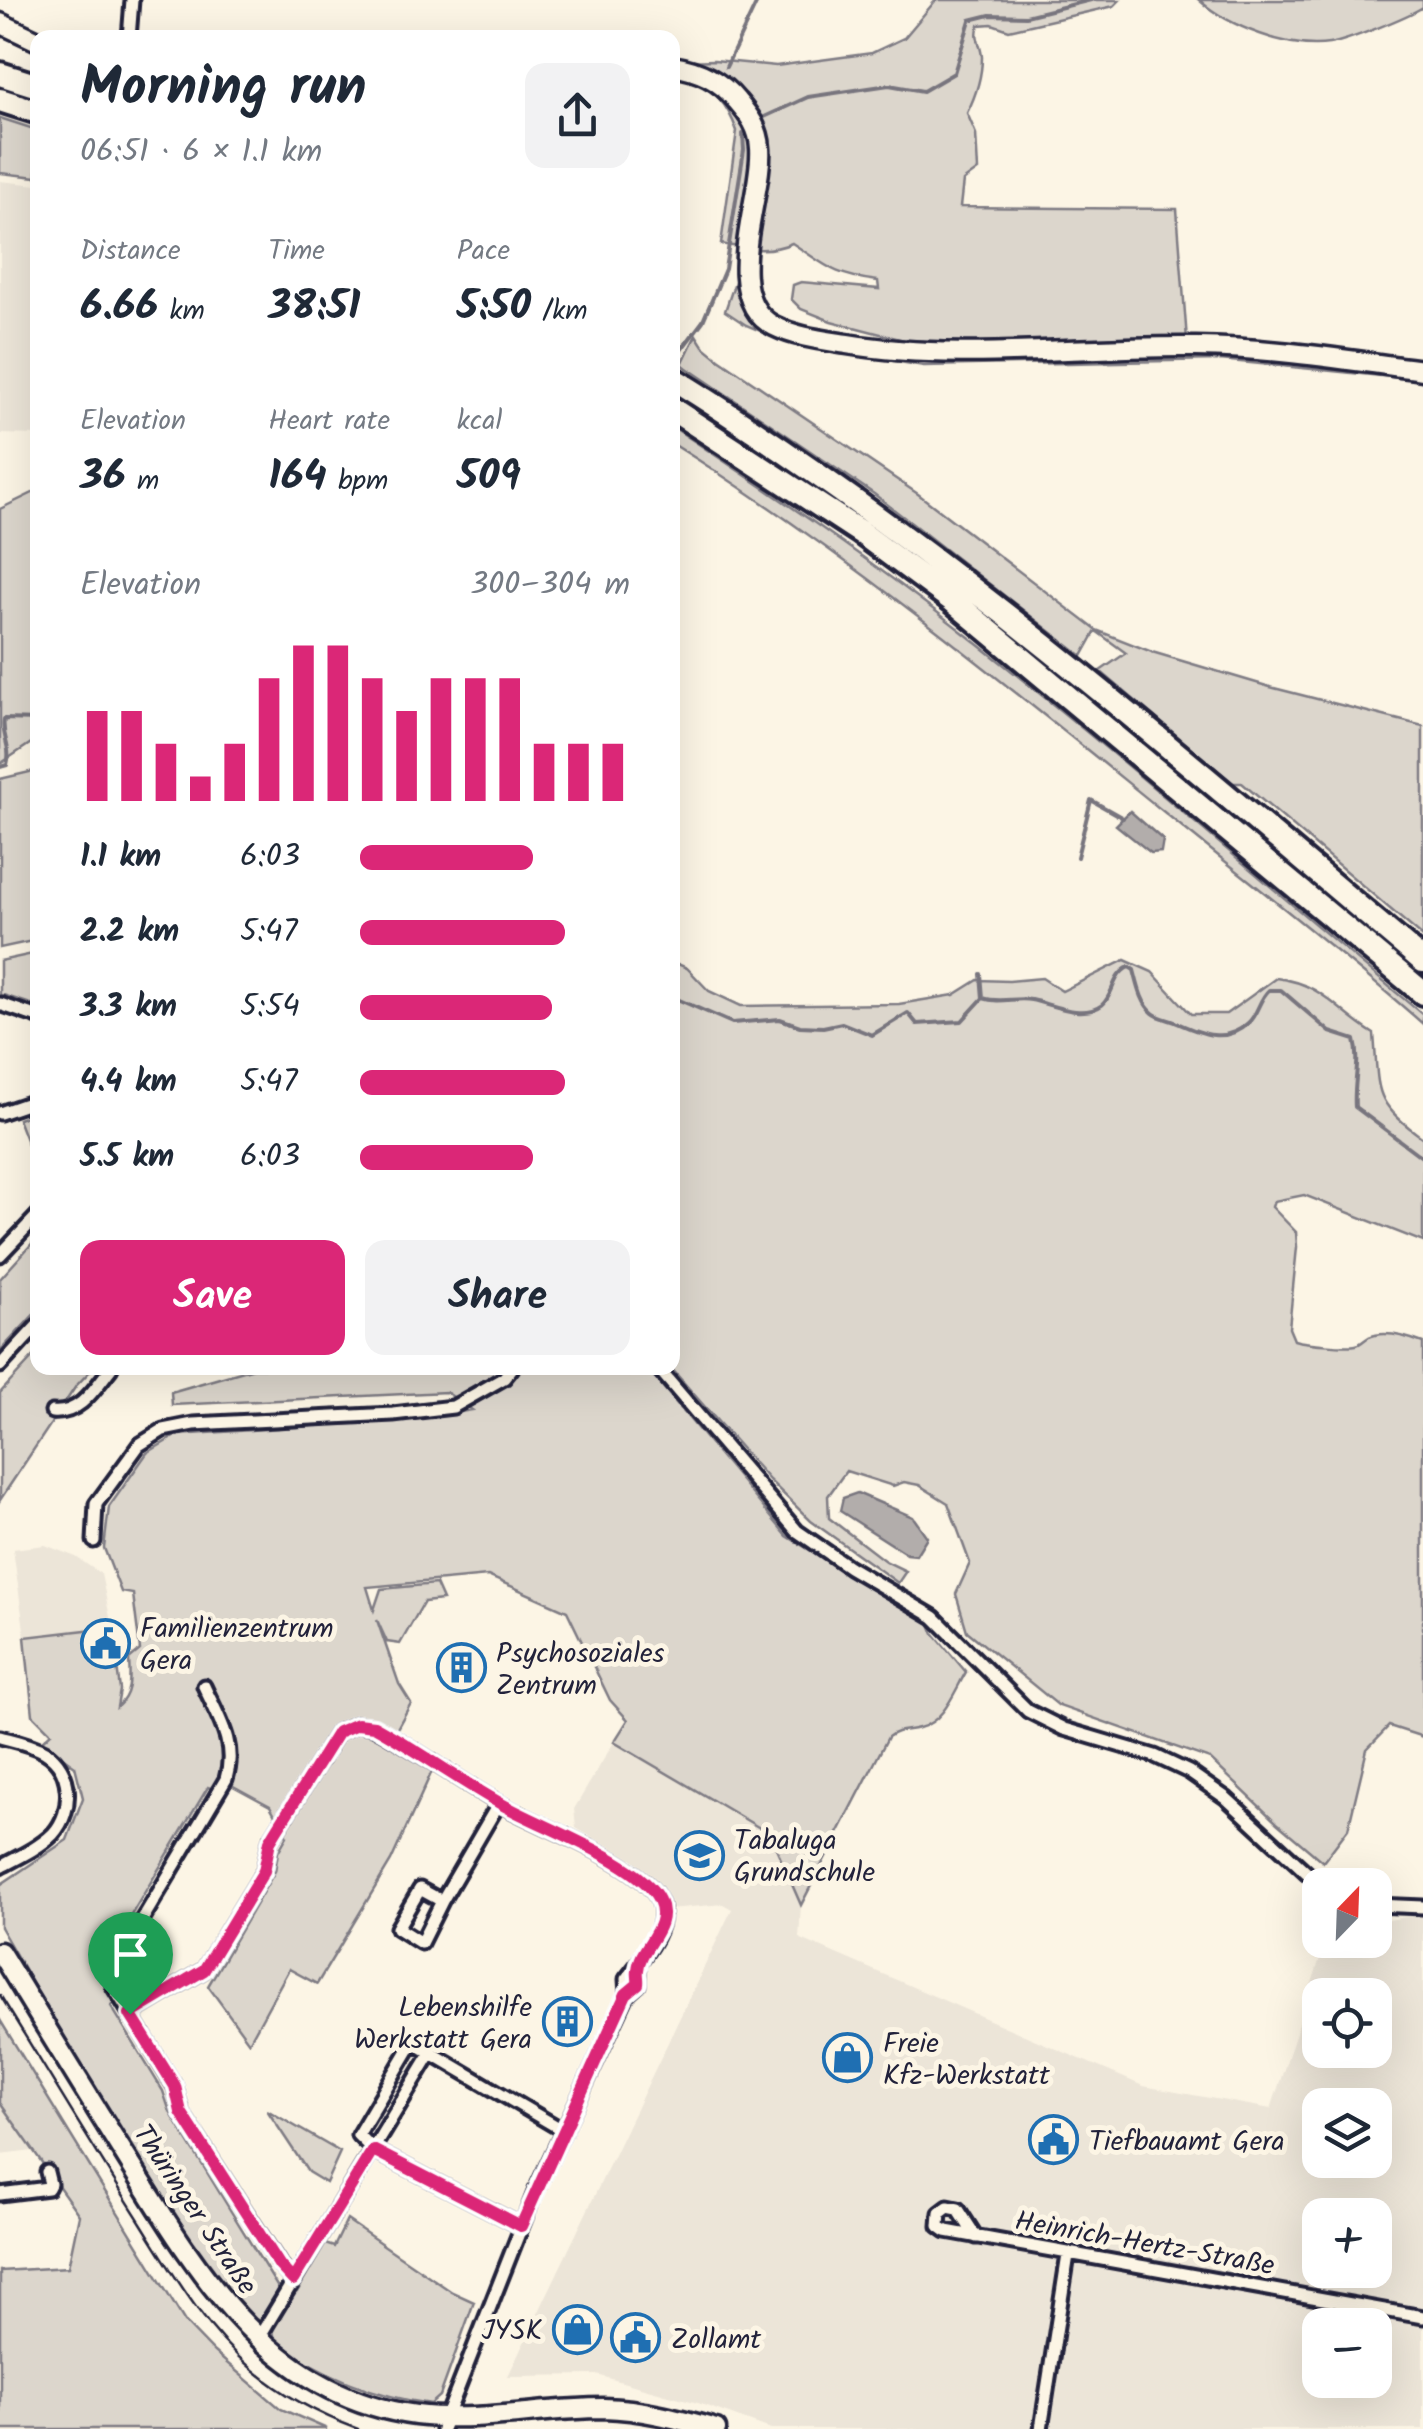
<!DOCTYPE html>
<html lang="en">
<head>
<meta charset="utf-8">
<style>
	body { margin:0; font-family:Kalam,sans-serif; background:#f2f2f3; color:#1f2937; height:100vh; display:flex; flex-direction:column; font-size:38px; white-space:nowrap }
	* { box-sizing:border-box; margin:0 }
	p { font-size:32px; color:#747a83 }
	.icon { flex:none; width:55px; height:55px; fill:none; stroke:currentColor; stroke-width:2; stroke-linecap:round; stroke-linejoin:round }
	.map { position:relative; flex:1; overflow:hidden }
	.details { position:absolute; left:30px; top:30px; width:650px; height:1345px; display:flex; flex-direction:column; background:#fff; border-radius:20px; box-shadow:0 10px 40px #0002 }
	.details>* { flex:none }
	.needle { width:65px; rotate:23deg }
	.controls { position:absolute; left:1302px; top:1868px; display:grid; gap:20px }
	.controls a { display:grid; place-items:center; width:90px; height:90px; border-radius:20px; background:#fff; box-shadow:0 10px 40px #0002; font-size:50px }
	.pin { position:absolute; display:grid; place-items:center; width:85px; height:85px; color:#fff; margin:-102px -42px; border-radius:50% 50% 50% 0; rotate:-45deg; box-shadow:0 0 10px #0007 }
	.pin .icon { rotate:45deg }
	.round { display:grid; place-items:center; flex:none; width:105px; height:105px; border-radius:20px; background:#f2f2f3 }
	.summary { display:flex; align-items:center; justify-content:space-between; height:170px; padding:0 50px }
	h1 { font-size:55px; font-weight:600; line-height:75px }
	.stats { display:grid; grid-template-columns:repeat(3,1fr); gap:15px; height:170px; padding:10px 50px }
	.stats div { display:grid; align-content:center }
	.stats b { font-size:42px; font-weight:600 }
	.stats small { font-size:28px; font-weight:400 }
	.stats p { font-size:28px }
	.chart { height:280px; padding:20px 50px }
	.chart p { display:flex; justify-content:space-between }
	.chart svg { width:100%; height:180px; margin-top:10px; stroke:#db2777; stroke-width:6 }
	.cta { display:flex; gap:20px; margin-top:auto; padding:20px 50px }
	.cta a { flex:1; height:115px; border-radius:20px; background:#db2777; color:#fff; font-size:40px; font-weight:600; line-height:115px; text-align:center }
	.cta a+a { background:#f2f2f3; color:#1f2937 }
	ul { padding:0 50px; list-style:none; font-size:32px }
	li { display:grid; grid-template-columns:160px 120px 1fr; align-items:center; height:75px }
	li i { height:25px; border-radius:12px; background:#db2777 }
	.map>svg:first-child { display:block }
	.built { fill:#ece5d8; fill-rule:evenodd }
	.green { fill:#dcd6cc; stroke:#7f7c84; stroke-width:2.5 }
	.water { fill:#b2adab; stroke:#78757e; stroke-width:2.5 }
	.lines { fill:none; stroke-linecap:round; stroke-linejoin:round }
	.stream { stroke:#78757e; stroke-width:4 }
	.street-casing { stroke:#22223b; stroke-width:19 }
	.secondary-casing { stroke:#22223b; stroke-width:25 }
	.highway-casing { stroke:#22223b; stroke-width:30 }
	.street { stroke:#fcf5e5; stroke-width:11 }
	.secondary { stroke:#fcf5e5; stroke-width:18 }
	.highway { stroke:#fcf5e5; stroke-width:22 }
	.tram { stroke:#22223b; stroke-width:2.5 }
	.route-casing { stroke:#fff; stroke-width:20 }
	.route { stroke:#db2777; stroke-width:12 }
	.labels { text-anchor:middle; stroke-width:10; stroke-linejoin:round; paint-order:stroke }
	.poi-label { font-size:28px; fill:#22223b; stroke:#fcf5e5; text-anchor:start }
	.street-label { font-size:28px; fill:#22223b; stroke:#fcf5e5 }
</style>
</head>
<body>
<div class="map">
<svg width="1423" height="2429" viewBox="0 0 1423 2429">
	<rect width="100%" height="100%" fill="#fcf5e5"/>
	<filter id="ink" filterUnits="userSpaceOnUse"><feTurbulence type="fractalNoise" baseFrequency=".01" numOctaves="2"/><feDisplacementMap in="SourceGraphic" scale="20" xChannelSelector="R" yChannelSelector="G"/><feConvolveMatrix kernelMatrix="1 2 1 2 8 2 1 2 1" color-interpolation-filters="sRGB"/></filter>
	<g filter="url(#ink)">
		<path class="built" d="M 0,181 L 37,185 L 37,435 L 0,434 Z
			M 45,1545 L 76,1557 L 101,1574 L 112,1627 L 25,1637 L 13,1549 Z
			M 614,1742 L 771,1834 L 801,1905 L 799,1938 L 1143,2086 L 1271,2109 L 1326,1940 L 1375,1940 L 1375,1919 L 1383,1921 L 1423,1914 L 1423,2429 L 771,2429 L 698,2403 L 597,2375 L 508,2376 L 732,1909 L 723,1904 L 669,1909 L 666,1891 L 652,1876 L 576,1828 L 574,1809 ZM 1320,1995 L 1375,1995 L 1375,2050 L 1320,2050 ZM 1320,2105 L 1375,2105 L 1375,2160 L 1320,2160 ZM 1320,2215 L 1375,2215 L 1375,2270 L 1320,2270 ZM 1320,2325 L 1375,2325 L 1375,2380 L 1320,2380 Z
			M 0,2103 L 33,2151 L 0,2155 Z"/>
		<path class="green" d="M 936,0 L 1120,0 L 1114,6 L 1009,30 L 992,24 L 979,25 C 974,37 981,44 982,57 C 982,77 976,95 967,113 L 976,134 L 978,170 L 963,181 L 960,207 L 1177,209 L 1187,340 L 938,349 L 831,321 L 801,309 L 791,299 L 793,285 L 801,282 L 879,289 L 878,281 C 832,275 827,266 792,243 C 767,254 746,248 721,244 L 737,131 C 727,103 715,90 688,77 L 689,61 L 714,60 L 776,66 L 872,53 L 904,38 Z
			M 1199,0 L 1423,0 L 1423,7 C 1407,17 1348,41 1329,44 C 1289,50 1228,26 1199,0 Z
			M 0,118 L 37,130 L 37,177 L 0,173 Z
			M 743,258 C 744,274 742,300 750,315 C 763,340 809,342 833,347 L 1205,351 L 1423,374 L 1423,380 L 1220,360 L 924,366 L 794,345 L 746,325 L 725,311 Z
			M 696,335 L 703,346 L 719,359 L 918,494 L 1096,630 L 1152,652 L 1270,687 L 1423,726 L 1423,937 L 1242,783 L 1233,783 L 1100,671 L 1126,653 L 1096,631 L 1082,656 L 874,494 L 687,368 L 682,364 Z
			M 673,427 C 774,494 874,562 969,637 C 1124,759 1272,889 1423,1015 L 1423,1024 C 1338,949 1247,880 1159,808 C 1002,681 844,551 673,444 Z
			M 37,491 L 37,739 L 0,764 L 0,509 Z
			M 38,770 L 37,940 L 0,948 L 0,779 Z
			M 37,953 L 37,1006 L 0,994 L 0,961 Z
			M 1125,960 L 1152,972 L 1191,1014 L 1226,1014 L 1276,978 C 1324,984 1335,1010 1374,1034 C 1379,1093 1372,1101 1423,1138 L 1423,1242 L 1304,1195 L 1274,1201 L 1272,1207 L 1296,1232 L 1297,1247 L 1289,1328 L 1294,1340 C 1303,1343 1347,1347 1356,1345 C 1361,1344 1365,1339 1369,1337 C 1384,1330 1408,1337 1423,1343 L 1423,1737 L 1389,1726 L 1367,1749 L 1348,1829 L 1323,1862 L 1277,1823 L 1210,1759 L 1059,1706 L 967,1631 L 956,1594 L 970,1563 L 948,1503 L 919,1485 L 904,1482 L 893,1486 L 846,1471 L 828,1496 L 829,1518 L 885,1561 L 906,1571 L 898,1583 L 811,1521 L 769,1480 L 671,1368 L 673,962 L 687,968 L 709,991 L 741,1006 L 899,1004 L 954,995 L 978,980 L 1009,981 L 1042,978 L 1062,991 Z
			M 37,1112 L 37,1171 L 32,1174 L 29,1160 L 33,1158 L 18,1119 Z
			M 37,1238 L 37,1311 L 0,1351 L 0,1279 Z
			M 37,1353 L 38,1368 L 93,1368 L 76,1386 L 0,1500 L 0,1393 Z
			M 254,1368 L 647,1368 L 787,1536 L 930,1624 L 934,1634 L 966,1672 C 954,1692 944,1722 919,1728 C 906,1732 900,1728 888,1737 L 801,1905 L 770,1834 L 614,1742 L 628,1720 L 610,1700 L 567,1611 L 488,1576 L 367,1587 L 374,1610 L 381,1589 L 436,1584 L 443,1600 L 424,1602 L 400,1644 L 387,1642 L 377,1620 L 399,1684 L 411,1703 L 389,1743 L 433,1769 L 391,1861 L 317,1984 L 289,1969 L 249,2042 L 208,1986 L 275,1871 L 278,1852 L 287,1836 L 270,1806 L 222,1780 L 215,1790 L 208,1787 L 107,1955 L 113,1959 L 107,1983 L 116,2001 L 111,2006 L 163,2091 L 170,2112 L 280,2291 L 297,2292 L 325,2244 L 334,2247 L 347,2220 L 452,2292 L 474,2302 L 440,2396 L 431,2404 C 376,2397 319,2374 275,2341 L 273,2330 L 258,2320 L 248,2319 L 214,2280 L 118,2132 L 0,1927 L 0,1885 L 67,1840 L 83,1798 L 75,1766 L 41,1742 L 51,1733 L 33,1715 L 25,1637 L 112,1627 L 120,1690 L 117,1707 C 132,1694 130,1678 129,1659 L 140,1650 L 133,1594 L 121,1592 L 104,1548 L 109,1507 L 147,1453 L 177,1435 L 418,1419 L 472,1410 L 446,1392 L 172,1405 L 171,1392 Z
			M 0,2020 L 185,2322 L 214,2352 L 281,2409 L 327,2429 L 0,2429 L 0,2271 L 68,2267 L 79,2215 L 0,2103 Z
			M 267,2110 L 340,2152 L 326,2183 L 308,2172 Z"/>
		<path class="water" d="M 1130,811 L 1163,840 L 1161,852 L 1151,853 L 1116,825 Z
			M 857,1493 L 913,1517 L 927,1537 L 916,1555 L 907,1554 L 840,1511 L 843,1498 Z"/>
		<g class="lines">
			<path class="stream" d="M 726,67 L 758,0
				M 760,119 L 808,97 L 889,85 L 923,91 L 954,73 L 970,20 L 990,15 L 1026,16 L 1091,0
				M 675,358 L 703,321 L 725,269 L 744,150 L 743,134
				M 38,679 L 38,686
				M 0,767 L 7,765 C 12,746 1,737 4,719 L 38,720
				M 1077,857 L 1091,800 L 1123,818
				M 981,974 L 983,998
				M 672,976 L 676,977 L 677,999 L 732,1023 L 780,1019 L 800,1026 L 823,1027 L 842,1023 L 872,1035 L 908,1013 L 917,1024 L 962,1021 L 983,998 C 1000,1004 1015,997 1031,1000 C 1051,1004 1082,1020 1102,1005 C 1114,995 1112,975 1129,967 L 1134,970 C 1138,985 1141,1003 1153,1013 C 1159,1018 1168,1019 1175,1022 C 1200,1033 1225,1045 1248,1023 C 1258,1014 1259,999 1269,990 L 1281,990 L 1330,1032 L 1355,1040 C 1361,1062 1353,1083 1355,1107 L 1423,1158"/>
			<defs>
				<path id="street" d="M 129,38 L 132,0
					M 0,1004 L 38,1017
					M 0,1113 L 38,1100
					M 0,1255 L 38,1215
					M 0,1366 L 38,1325
					M 658,1368 L 797,1531 L 849,1567 L 934,1617 L 1028,1711 L 1064,1729 L 1155,1756 L 1189,1772 L 1226,1798 L 1320,1885
					M 52,1412 C 80,1415 95,1388 111,1368
					M 94,1541 L 96,1504 L 139,1445 L 163,1430 L 193,1424 L 393,1414 L 453,1407 L 504,1378 L 512,1368
					M 204,1686 C 218,1717 237,1744 226,1779 L 120,1957 L 113,1986 L 175,2087 L 181,2112 L 280,2265 L 293,2280
					M 0,1737 C 15,1741 31,1744 45,1752 C 73,1769 74,1811 53,1834 C 39,1848 17,1858 0,1867
					M 442,1901 L 420,1889 L 397,1928 L 421,1943 L 442,1901 L 499,1803
					M 1375,1905 L 1423,1907
					M 130,2014 L 204,1970 L 264,1871 L 270,1841 L 338,1732 L 357,1724 L 374,1727 C 419,1751 460,1781 504,1806 C 541,1827 642,1863 659,1900 C 672,1926 640,1961 626,1979 L 627,1995
					M 0,2194 L 48,2188 L 50,2184 L 47,2172
					M 521,2226 L 373,2150 L 358,2135 L 413,2042 L 564,2131
					M 976,2237 L 958,2209 L 948,2207 L 940,2213 L 939,2226 L 946,2231 L 1423,2317
					M 258,2339 L 431,2053
					M 442,2429 L 536,2190 L 627,1995 L 638,1985 L 638,1969
					M 1041,2429 L 1068,2255"/>
				<path id="secondary" d="M 0,23 L 38,41
					M 672,66 C 699,70 720,80 737,101 C 749,115 759,128 760,148 C 764,194 717,297 774,326 C 796,337 823,340 847,344 C 964,363 1079,345 1196,347 C 1272,348 1348,360 1423,370
					M 0,1952 C 41,2019 81,2085 123,2152 C 194,2266 267,2396 416,2415 C 480,2423 541,2408 604,2408 C 643,2409 679,2419 716,2429"/>
				<path id="highway" d="M 0,74 L 38,86
					M 0,100 L 38,112
					M 672,378 C 942,546 1180,757 1423,961
					M 672,409 L 860,532 L 953,601 L 1423,993"/>
			</defs>
			<use href="#street" class="street-casing"/>
			<use href="#secondary" class="secondary-casing"/>
			<use href="#highway" class="highway-casing"/>
			<use href="#street" class="street"/>
			<use href="#secondary" class="secondary"/>
			<use href="#highway" class="highway"/>
			<path class="tram" d="M 0,1995 C 47,2071 93,2148 141,2223 C 173,2274 206,2330 252,2369 C 284,2396 320,2415 358,2429"/>
		</g>
	</g>
	<g class="lines" filter="url(#ink)">
		<defs>
			<path id="route" d="M 357,1724 L 374,1726 C 419,1751 460,1781 505,1806 C 542,1827 642,1863 659,1900 C 672,1928 640,1945 638,1970 C 637,1975 639,1980 638,1984 L 626,1994 L 521,2226 L 373,2150 L 293,2280 L 280,2266 L 181,2112 L 175,2086 L 130,2014 L 204,1970 L 264,1871 L 270,1841 L 276,1831 L 338,1732 Z"/>
		</defs>
		<use href="#route" class="route-casing"/>
		<use href="#route" class="route"/>
	</g>
	<defs>
		<symbol id="civic-ring" viewBox="-11 -11 22 22"><circle r="9.5" fill="#fcf5e5" stroke="#1f6fb2" stroke-width="1.5"/><path d="M-.6-6.5H3V-4.5H.6V-3L4-1V1h2V6H-6V1h2V-1L-.6-3ZM-1.2 2.5V6h2.4V2.5Z" fill="#1f6fb2"/></symbol>
		<symbol id="building-ring" viewBox="-11 -11 22 22"><circle r="9.5" fill="#fcf5e5" stroke="#1f6fb2" stroke-width="1.5"/><path d="M-4-6H4V6H1V3H-1V6H-4ZM-2.5-4.3h1.7v1.8h-1.7ZM.8-4.3h1.7v1.8H.8ZM-2.5-1h1.7V.8h-1.7ZM.8-1h1.7V.8H.8Z" fill="#1f6fb2"/></symbol>
		<symbol id="school-ring" viewBox="-11 -11 22 22"><circle r="9.5" fill="#fcf5e5" stroke="#1f6fb2" stroke-width="1.5"/><path d="M0-5L7-2L0 1L-7-2ZM-4 1L0 2.5L4 1V4Q0 6-4 4Z" fill="#1f6fb2"/></symbol>
		<symbol id="shop-ring" viewBox="-11 -11 22 22"><circle r="9.5" fill="#fcf5e5" stroke="#1f6fb2" stroke-width="1.5"/><path d="M-5-2.5h2.3a2.7 3.5 0 0 1 5.4 0H5L5.5 6h-11ZM-1.5-2.5h3a1.5 2.3 0 0 0-3 0Z" fill="#1f6fb2"/></symbol>
	</defs>
	<g fill-rule="evenodd">
		<use href="#civic-ring" x="78" y="1616" width="55" height="55"/>
		<use href="#building-ring" x="434" y="1640" width="55" height="55"/>
		<use href="#school-ring" x="672" y="1828" width="55" height="55"/>
		<use href="#building-ring" x="540" y="1994" width="55" height="55"/>
		<use href="#shop-ring" x="820" y="2030" width="55" height="55"/>
		<use href="#civic-ring" x="1026" y="2112" width="55" height="55"/>
		<use href="#shop-ring" x="550" y="2302" width="55" height="55"/>
		<use href="#civic-ring" x="608" y="2310" width="55" height="55"/>
	</g>
	<g class="labels">
		<g class="poi-label">
			<text x="140" y="1637">Familienzentrum<tspan x="140" dy="32">Gera</tspan></text>
			<text x="496" y="1662">Psychosoziales<tspan x="496" dy="32">Zentrum</tspan></text>
			<text x="734" y="1849">Tabaluga<tspan x="734" dy="32">Grundschule</tspan></text>
			<text x="532" y="2016" text-anchor="end">Lebenshilfe<tspan x="532" dy="32">Werkstatt Gera</tspan></text>
			<text x="883" y="2052">Freie<tspan x="883" dy="32">Kfz-Werkstatt</tspan></text>
			<text x="1089" y="2150">Tiefbauamt Gera</text>
			<text x="542" y="2339" text-anchor="end">JYSK</text>
			<text x="671" y="2348">Zollamt</text>
		</g>
		<g class="street-label">
			<text transform="translate(196 2209) rotate(56)" y="10">Thüringer Straße</text>
			<text transform="translate(1145 2242) rotate(10)" y="10">Heinrich-Hertz-Straße</text>
		</g>
	</g>
</svg>
<div class="controls">
<a><svg class="needle" viewBox="-14 -14 28 28"><path d="M0-13l5 13h-10z" fill="#e53935"/><path d="M0 13l5-13h-10z" fill="#747a83"/></svg></a>
<a><svg class="icon" aria-label="locate" viewBox="0 0 24 24"><circle cx="12" cy="12" r="6"/><path d="M12 2v4M12 18v4M2 12h4M18 12h4"/></svg></a>
<a><svg class="icon" aria-label="layers" viewBox="0 0 24 24"><path d="M12 4l9 5-9 5-9-5zM3 14l9 5 9-5"/></svg></a>
<a>+</a>
<a>−</a>
</div>
<div class="pin" style="left:130px;top:2014px;background:#1e9e55"><svg class="icon" aria-label="arrive" viewBox="0 0 24 24"><path d="M6 21V4h12l-3 4 3 4H6"/></svg></div>
<section class="details">
<div class="summary"><div><h1>Morning run</h1><p>06:51 · 6 × 1.1 km</p></div><a class="round"><svg class="icon" aria-label="share" viewBox="0 0 24 24"><path d="M12 15V3M7 8l5-5 5 5M5 13v7h14v-7"/></svg></a></div>
<div class="stats">
<div><p>Distance</p><b>6.66<small> km</small></b></div>
<div><p>Time</p><b>38:51</b></div>
<div><p>Pace</p><b>5:50<small> /km</small></b></div>
</div>
<div class="stats">
<div><p>Elevation</p><b>36<small> m</small></b></div>
<div><p>Heart rate</p><b>164<small> bpm</small></b></div>
<div><p>kcal</p><b>509</b></div>
</div>
<div class="chart"><p><span>Elevation</span>300–304 m</p>
<svg viewBox="0 0 160 44" preserveAspectRatio="none"><path d="M5 44V22M15 44V22M25 44V30M35 44V38M45 44V30M55 44V14M65 44V6M75 44V6M85 44V14M95 44V22M105 44V14M115 44V14M125 44V14M135 44V30M145 44V30M155 44V30"/></svg>
</div>
<ul>
<li><b>1.1 km</b>6:03<i style="width:64%"></i></li>
<li><b>2.2 km</b>5:47<i style="width:76%"></i></li>
<li><b>3.3 km</b>5:54<i style="width:71%"></i></li>
<li><b>4.4 km</b>5:47<i style="width:76%"></i></li>
<li><b>5.5 km</b>6:03<i style="width:64%"></i></li>
</ul>
<div class="cta"><a>Save</a><a>Share</a></div>
</section>
</div>
</body>
</html>
